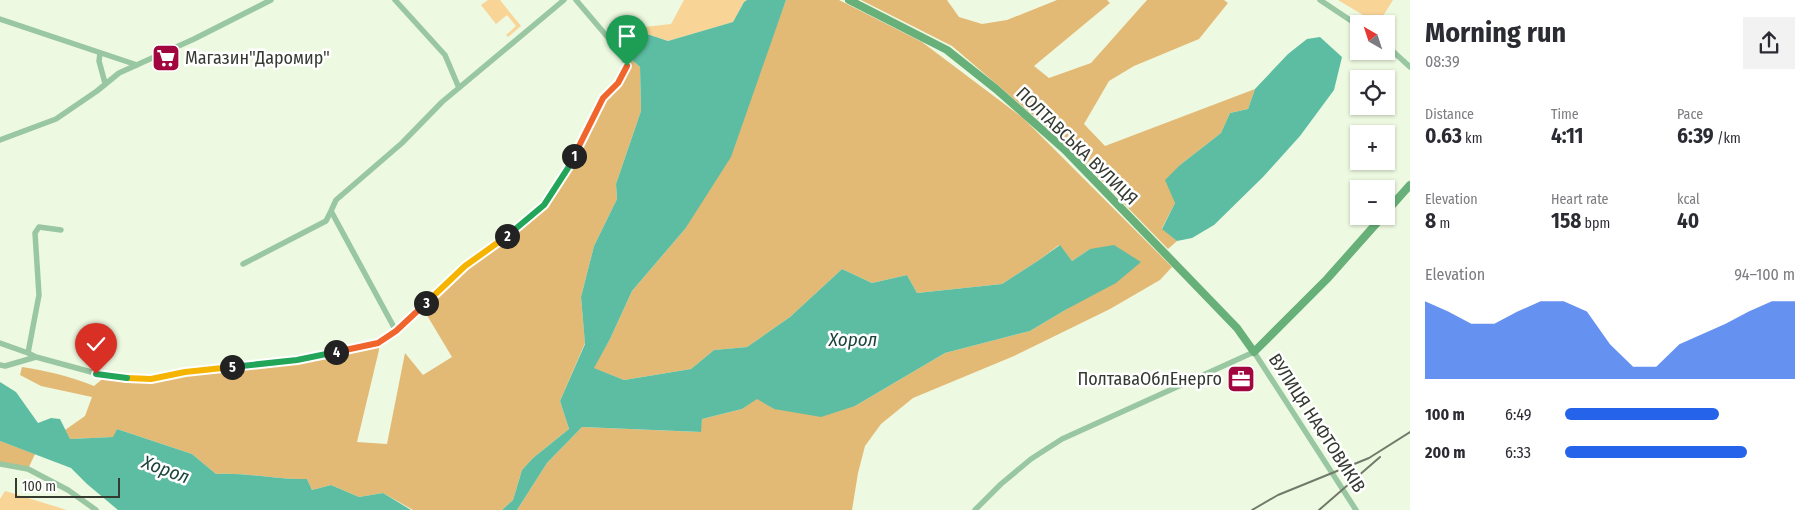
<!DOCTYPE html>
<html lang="en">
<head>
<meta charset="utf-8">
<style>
	body { margin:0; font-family:"Fira Sans Condensed",sans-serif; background:#f2f2f3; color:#2b2b33; height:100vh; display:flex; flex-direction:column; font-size:19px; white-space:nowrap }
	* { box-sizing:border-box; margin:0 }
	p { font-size:16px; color:#7c7c81 }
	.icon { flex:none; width:28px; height:28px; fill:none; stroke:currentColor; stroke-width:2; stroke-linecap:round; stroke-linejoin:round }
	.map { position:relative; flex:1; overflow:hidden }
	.details { display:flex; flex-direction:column; background:#fff; width:400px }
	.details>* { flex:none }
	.needle { width:32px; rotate:321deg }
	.buttons { position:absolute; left:1350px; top:15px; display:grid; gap:10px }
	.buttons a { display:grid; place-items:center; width:45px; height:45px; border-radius:0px; background:#fff; box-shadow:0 1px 4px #0004; font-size:25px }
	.scale { position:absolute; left:15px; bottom:12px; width:105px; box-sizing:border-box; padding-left:5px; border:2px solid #353a30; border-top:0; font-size:14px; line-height:18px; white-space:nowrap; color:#353a30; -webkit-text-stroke:4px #fff; paint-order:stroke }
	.pin { position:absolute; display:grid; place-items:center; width:42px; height:42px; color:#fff; margin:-51px -21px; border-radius:50% 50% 50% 0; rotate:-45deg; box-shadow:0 0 5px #0007 }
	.pin .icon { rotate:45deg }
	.km { position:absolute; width:25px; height:25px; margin:-12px; border-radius:50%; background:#222; color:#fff; font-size:14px; line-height:25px; text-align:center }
	.round { display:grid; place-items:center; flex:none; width:52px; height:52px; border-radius:0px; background:#f2f2f3 }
	.headline { display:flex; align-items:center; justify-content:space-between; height:85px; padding:0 15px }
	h1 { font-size:28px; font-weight:700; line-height:38px }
	.metrics { display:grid; grid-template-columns:repeat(3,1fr); gap:8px; height:85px; padding:5px 15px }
	.metrics div { display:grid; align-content:center }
	.metrics b { font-size:21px; font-weight:700 }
	.metrics small { font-size:14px; font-weight:400 }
	.metrics p { font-size:14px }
	.chart { height:140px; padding:10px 15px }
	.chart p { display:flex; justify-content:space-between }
	.chart svg { width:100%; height:90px; margin-top:5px; fill:#2563eb; opacity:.7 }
	ul { padding:0 15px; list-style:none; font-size:16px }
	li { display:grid; grid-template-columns:80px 60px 1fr; align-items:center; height:38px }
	li i { height:12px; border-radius:6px; background:#2563eb }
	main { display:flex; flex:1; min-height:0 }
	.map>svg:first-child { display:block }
	.green { fill:#f8d497 }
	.forest { fill:#e3ba75 }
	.water { fill:#5dbda3 }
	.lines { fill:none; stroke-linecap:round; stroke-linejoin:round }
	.street { stroke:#99c7a2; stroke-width:5.5 }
	.secondary { stroke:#68b079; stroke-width:8 }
	.rail { stroke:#72796a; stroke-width:2 }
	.split-1-casing { stroke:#fff; stroke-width:10 }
	.split-2-casing { stroke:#fff; stroke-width:10 }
	.split-3-casing { stroke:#fff; stroke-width:10 }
	.split-4-casing { stroke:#fff; stroke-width:10 }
	.split-5-casing { stroke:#fff; stroke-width:10 }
	.split-6-casing { stroke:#fff; stroke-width:10 }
	.split-7-casing { stroke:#fff; stroke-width:10 }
	.split-1 { stroke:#f0652b; stroke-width:6 }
	.split-2 { stroke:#22a559; stroke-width:6 }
	.split-3 { stroke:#f5b400; stroke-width:6 }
	.split-4 { stroke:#f0652b; stroke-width:6 }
	.split-5 { stroke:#22a559; stroke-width:6 }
	.split-6 { stroke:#f5b400; stroke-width:6 }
	.split-7 { stroke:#22a559; stroke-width:6 }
	.labels { text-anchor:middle; stroke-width:5; stroke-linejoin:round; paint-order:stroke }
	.poi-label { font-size:18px; fill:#353a30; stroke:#fff; text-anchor:start }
	.street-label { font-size:18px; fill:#353a30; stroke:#fff }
	.water-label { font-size:19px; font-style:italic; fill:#1b453a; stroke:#fff }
</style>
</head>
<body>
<main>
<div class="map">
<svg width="1410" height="510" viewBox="0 0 1410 510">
	<rect width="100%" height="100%" fill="#eef9e1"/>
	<path class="green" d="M 488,0 L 500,0 L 521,26 L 508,37 L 506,35 L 516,26 L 507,15 L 496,24 L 481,5 Z
		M 684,0 L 747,0 L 744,2 L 733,22 L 668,41 L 641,32 L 644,27 L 671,24 Z
		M 1338,0 L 1393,0 L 1378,24 Z
		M 5,491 L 67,510 L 0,510 L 0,499 Z"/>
	<path class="forest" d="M 786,0 L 839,0 L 922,42 L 1023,118 L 1172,267 L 1160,280 L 1110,309 L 1014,356 L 913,398 L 881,424 L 865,446 L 858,473 L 852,510 L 517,510 L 547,463 L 582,427 L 700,432 L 702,419 L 742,409 L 757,398 L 774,409 L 855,406 L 945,353 L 1030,331 L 1067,309 L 1090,249 L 1072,261 L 1059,245 L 1039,260 L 1002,284 L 917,293 L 907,275 L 872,283 L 842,269 L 790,317 L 747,347 L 714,350 L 691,369 L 624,380 L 593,368 L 610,339 L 632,291 L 685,229 L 768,48 Z
		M 861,0 L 947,0 L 959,17 L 982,24 L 1007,20 L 1057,0 L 1107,0 L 1110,3 L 1034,66 L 1049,78 L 1091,63 L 1147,0 L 1224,0 L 1228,3 L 1199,39 L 1134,66 L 1109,81 L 1084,124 L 1105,146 L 1255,89 L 1248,109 L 1230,113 L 1221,133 L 1180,165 L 1175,203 L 1162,228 L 1177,241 L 1168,249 L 1064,142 L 952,46 Z
		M 632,60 L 640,67 L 641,111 L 616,184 L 617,199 L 594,246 L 581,297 L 585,343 L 560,401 L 569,429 L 533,458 L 522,470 L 513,500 L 502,510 L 413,510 L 383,493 L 359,497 L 331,485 L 312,490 L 307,479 C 276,480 247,472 216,474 L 192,454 L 117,429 L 114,437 L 70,439 L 65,430 L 85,416 L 92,397 L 41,386 L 20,375 L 22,367 C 47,371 70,376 94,386 L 106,376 L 151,379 L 297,360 L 378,343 L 379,350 L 357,442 L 387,444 L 405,353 L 423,375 L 452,357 L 422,307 L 465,267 L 544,205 L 568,168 L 603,98 L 618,83 L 627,66 Z
		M 0,441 L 35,454 L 28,469 L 0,464 Z"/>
	<path class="water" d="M 747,0 L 786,0 L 731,157 L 685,229 L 632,291 L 610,339 L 594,368 L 624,380 L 691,369 L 714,350 L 747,347 L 790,317 L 842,269 L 872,283 L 907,275 L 917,293 L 1002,284 L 1039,260 L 1060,245 L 1072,261 L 1090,249 L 1114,245 L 1141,262 L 1116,283 L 1067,309 L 1030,331 L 945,353 L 855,406 L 821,417 L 774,409 L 757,399 L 742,409 L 702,419 L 701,432 L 582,427 L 547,463 L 517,510 L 502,510 L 513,500 L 522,470 L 533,458 L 569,429 L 560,401 L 585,344 L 581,297 L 594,246 L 617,199 L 616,184 L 641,111 L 640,67 L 632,60 L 638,49 L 641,32 L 668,41 L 733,22 L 744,2 Z
		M 1320,37 L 1342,57 L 1334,90 L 1300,136 L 1263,177 L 1214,225 L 1192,238 L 1177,241 L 1162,229 L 1175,203 L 1165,180 L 1180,165 L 1221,133 L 1230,113 L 1248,109 L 1255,89 L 1288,54 L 1307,39 Z
		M 0,382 L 16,392 L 38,423 L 51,418 L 60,419 L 70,439 L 113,437 L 117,429 L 192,454 L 216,474 C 247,472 276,480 307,479 L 312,490 L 331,485 L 359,497 L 383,493 L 411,510 L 118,510 L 87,484 L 71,468 L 0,441 Z"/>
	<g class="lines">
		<path class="street" d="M 395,0 L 445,55 L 459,88
			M 1320,0 L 1359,26
			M 0,19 L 137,65
			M 1386,45 L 1410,67
			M 100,53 L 99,61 L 105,83
			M 0,140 L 56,119 L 97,91 L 119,73 L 194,39 L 271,0
			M 243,264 L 326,221 L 331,211
			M 396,331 L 331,211 L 336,200 L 402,143 L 442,102 L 564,0
			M 0,343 L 28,353
			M 36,357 L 28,353 L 39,295 L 35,233 L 39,227 L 61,230
			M 0,365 L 5,366 L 36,357 L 106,376 L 151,379 L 185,372 L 297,360 L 378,343 L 396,331 L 465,267 L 500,241 L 544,205 L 568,168 L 603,98 L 618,83 L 627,66 L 622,54 L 576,0
			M 0,464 L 28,469 L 68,490 L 96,510
			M 975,510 L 1001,484 L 1031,459 L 1062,439 L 1254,352 L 1356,510"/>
		<path class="secondary" d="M 849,0 L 947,50 L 996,89 L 1065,150 L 1237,328 L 1254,352 L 1327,279 L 1383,216
			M 1386,212 L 1410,185"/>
		<path class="rail" d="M 1252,510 L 1278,495 L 1369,458 L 1410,432
			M 1319,510 L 1380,457"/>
	</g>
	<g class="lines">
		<defs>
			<path id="split-1" d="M 574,156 L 603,98 L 618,83 L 627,66"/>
			<path id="split-2" d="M 507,236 L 544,205 L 568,168 L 574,156"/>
			<path id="split-3" d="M 426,303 L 465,266 L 507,236"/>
			<path id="split-4" d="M 336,352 L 378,343 L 396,331 L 426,303"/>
			<path id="split-5" d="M 232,367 L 297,360 L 336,352"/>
			<path id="split-6" d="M 127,378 L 151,379 L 185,372 L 232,367"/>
			<path id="split-7" d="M 96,374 L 127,378"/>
		</defs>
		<use href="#split-1" class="split-1-casing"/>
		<use href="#split-2" class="split-2-casing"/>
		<use href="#split-3" class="split-3-casing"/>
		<use href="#split-4" class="split-4-casing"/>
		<use href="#split-5" class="split-5-casing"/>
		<use href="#split-6" class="split-6-casing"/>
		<use href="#split-7" class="split-7-casing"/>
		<use href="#split-1" class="split-1"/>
		<use href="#split-2" class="split-2"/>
		<use href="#split-3" class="split-3"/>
		<use href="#split-4" class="split-4"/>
		<use href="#split-5" class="split-5"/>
		<use href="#split-6" class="split-6"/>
		<use href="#split-7" class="split-7"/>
	</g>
	<defs>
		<symbol id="supermarket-square" viewBox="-11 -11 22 22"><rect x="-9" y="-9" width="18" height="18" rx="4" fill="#a2063f" stroke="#fff"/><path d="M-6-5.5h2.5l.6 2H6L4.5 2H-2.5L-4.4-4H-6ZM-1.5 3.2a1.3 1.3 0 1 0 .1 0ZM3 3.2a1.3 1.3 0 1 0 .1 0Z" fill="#fff"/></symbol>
		<symbol id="office-square" viewBox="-11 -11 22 22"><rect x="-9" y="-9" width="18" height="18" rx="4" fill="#a2063f" stroke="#fff"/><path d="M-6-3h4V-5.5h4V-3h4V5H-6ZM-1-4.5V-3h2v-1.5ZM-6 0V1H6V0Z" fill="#fff"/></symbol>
	</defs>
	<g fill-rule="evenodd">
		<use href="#supermarket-square" x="150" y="42" width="32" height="32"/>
		<use href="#office-square" x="1225" y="363" width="32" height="32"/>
	</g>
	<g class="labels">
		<g class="poi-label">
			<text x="185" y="64">Магазин"Даромир"</text>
			<text x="1222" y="385" text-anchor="end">ПолтаваОблЕнерго</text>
		</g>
		<g class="street-label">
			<text transform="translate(1077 146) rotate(44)" y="6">ПОЛТАВСЬКА ВУЛИЦЯ</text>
			<text transform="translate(1317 423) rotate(57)" y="6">ВУЛИЦЯ НАФТОВИКІВ</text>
		</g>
		<g class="water-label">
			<text x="853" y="346">Хорол</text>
			<text transform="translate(166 469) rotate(20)" y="7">Хорол</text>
		</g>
	</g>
</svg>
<div class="buttons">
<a><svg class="needle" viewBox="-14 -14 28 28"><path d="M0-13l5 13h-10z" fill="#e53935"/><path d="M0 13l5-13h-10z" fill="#7c7c81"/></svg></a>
<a><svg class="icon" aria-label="locate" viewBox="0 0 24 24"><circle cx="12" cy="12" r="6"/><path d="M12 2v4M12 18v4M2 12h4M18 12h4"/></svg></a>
<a>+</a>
<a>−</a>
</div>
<div class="scale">100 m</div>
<div class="pin" style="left:627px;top:66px;background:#1e9e55"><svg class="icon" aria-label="arrive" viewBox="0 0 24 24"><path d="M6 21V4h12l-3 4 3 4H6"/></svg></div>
<div class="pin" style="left:96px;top:374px;background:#d93025"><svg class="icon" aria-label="check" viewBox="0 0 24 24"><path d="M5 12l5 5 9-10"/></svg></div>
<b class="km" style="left:574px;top:156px">1</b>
<b class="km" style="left:507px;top:236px">2</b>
<b class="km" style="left:426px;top:303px">3</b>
<b class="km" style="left:336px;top:352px">4</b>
<b class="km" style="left:232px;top:367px">5</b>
</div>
<section class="details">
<div class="headline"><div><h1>Morning run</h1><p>08:39</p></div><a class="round"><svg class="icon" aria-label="share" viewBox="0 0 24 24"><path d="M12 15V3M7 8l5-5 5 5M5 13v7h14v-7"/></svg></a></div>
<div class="metrics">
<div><p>Distance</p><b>0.63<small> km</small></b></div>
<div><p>Time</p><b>4:11</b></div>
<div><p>Pace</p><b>6:39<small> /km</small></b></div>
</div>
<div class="metrics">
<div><p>Elevation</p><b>8<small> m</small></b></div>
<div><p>Heart rate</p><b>158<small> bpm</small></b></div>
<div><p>kcal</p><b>40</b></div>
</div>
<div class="chart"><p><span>Elevation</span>94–100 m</p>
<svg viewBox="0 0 160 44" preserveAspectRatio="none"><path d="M0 44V6L10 11L20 17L30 17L40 11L50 6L60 6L70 11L80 27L90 38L100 38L110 27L120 22L130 17L140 11L150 6L160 6V44z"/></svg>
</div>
<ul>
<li><b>100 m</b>6:49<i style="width:67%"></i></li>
<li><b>200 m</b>6:33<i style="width:79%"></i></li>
</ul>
</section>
</main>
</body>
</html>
